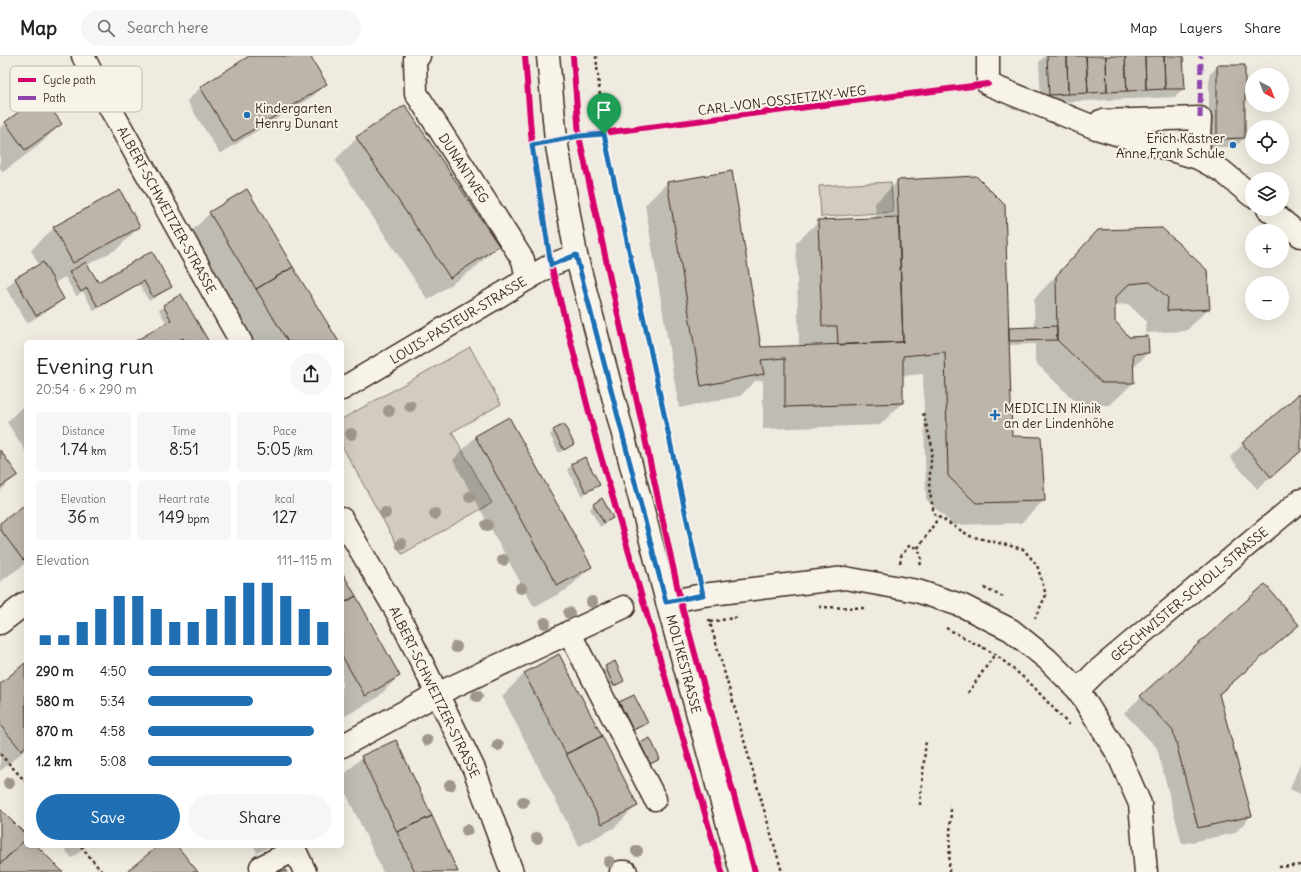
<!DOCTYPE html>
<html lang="en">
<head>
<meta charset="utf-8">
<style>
	body { margin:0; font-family:Delius,sans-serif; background:#f6f6f6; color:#202124; height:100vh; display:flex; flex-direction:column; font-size:15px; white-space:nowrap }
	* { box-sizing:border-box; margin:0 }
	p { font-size:13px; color:#757577 }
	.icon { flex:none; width:22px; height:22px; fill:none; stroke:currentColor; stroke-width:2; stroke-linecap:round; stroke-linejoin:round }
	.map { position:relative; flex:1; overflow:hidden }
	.sheet { position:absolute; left:24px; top:284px; width:320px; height:508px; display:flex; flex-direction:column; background:#fff; border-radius:6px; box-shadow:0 4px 16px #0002 }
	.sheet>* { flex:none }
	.needle { width:26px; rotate:138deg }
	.buttons { position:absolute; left:1245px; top:12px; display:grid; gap:8px }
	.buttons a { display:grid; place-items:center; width:44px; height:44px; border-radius:50%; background:#fff; box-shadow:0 4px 16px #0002; font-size:20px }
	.pin { position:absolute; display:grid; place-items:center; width:34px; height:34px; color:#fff; margin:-41px -17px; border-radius:50% 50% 50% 0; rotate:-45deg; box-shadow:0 0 4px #0007 }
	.pin .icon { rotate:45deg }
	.round { display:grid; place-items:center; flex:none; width:42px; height:42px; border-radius:21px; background:#f6f6f6 }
	.head { display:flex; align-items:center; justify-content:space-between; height:68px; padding:0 12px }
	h1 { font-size:22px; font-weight:600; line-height:30px }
	.figures { display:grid; grid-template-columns:repeat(3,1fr); gap:6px; height:68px; padding:4px 12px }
	.figures div { display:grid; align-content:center; border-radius:6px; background:#f6f6f6; text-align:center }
	.figures b { font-size:17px; font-weight:600 }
	.figures small { font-size:11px; font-weight:400 }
	.figures p { font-size:11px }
	.chart { height:112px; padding:8px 12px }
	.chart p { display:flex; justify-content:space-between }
	.chart svg { width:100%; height:72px; margin-top:4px; stroke:#1f6fb2; stroke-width:6 }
	.cta { display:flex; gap:8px; margin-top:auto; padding:8px 12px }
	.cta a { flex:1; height:46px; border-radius:24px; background:#1f6fb2; color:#fff; font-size:16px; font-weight:600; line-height:46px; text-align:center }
	.cta a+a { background:#f6f6f6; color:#202124 }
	ul { padding:0 12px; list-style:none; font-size:13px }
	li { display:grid; grid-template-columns:64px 48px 1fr; align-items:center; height:30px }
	li i { height:10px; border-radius:5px; background:#1f6fb2 }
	header { display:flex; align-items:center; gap:24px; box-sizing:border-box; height:56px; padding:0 20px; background:#fff; border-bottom:1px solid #e0e0e0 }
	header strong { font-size:19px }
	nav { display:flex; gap:22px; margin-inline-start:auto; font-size:14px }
	.search { width:280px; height:36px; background:#f6f6f6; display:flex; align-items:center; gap:10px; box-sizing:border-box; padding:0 14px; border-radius:22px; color:#757577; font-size:15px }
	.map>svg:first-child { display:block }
	.green { fill:#d1cbc0; stroke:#867a6f }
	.shadow { fill:#0003 }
	.building { fill:#bdb5aa; stroke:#3b2a1e }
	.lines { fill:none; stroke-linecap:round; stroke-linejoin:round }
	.minor-casing { stroke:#3b2a1e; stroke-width:25 }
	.path { stroke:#3b2a1e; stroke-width:2.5; stroke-dasharray:3 3; stroke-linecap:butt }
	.minor { stroke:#f7f3e8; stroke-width:22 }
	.quiet { stroke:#8e44ad; stroke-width:5; stroke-dasharray:10 5; stroke-linecap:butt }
	.cycleway-casing { stroke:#f7f3e8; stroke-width:8 }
	.cycleway { stroke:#d6006c; stroke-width:6 }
	.tree { fill:#a0978b }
	.route-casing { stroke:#fff; stroke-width:8 }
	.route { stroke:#1f6fb2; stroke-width:5 }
	.poi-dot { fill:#1f6fb2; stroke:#f7f3e8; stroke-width:1.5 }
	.labels { text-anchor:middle; stroke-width:4; stroke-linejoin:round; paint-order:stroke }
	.street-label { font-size:13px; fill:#3b2a1e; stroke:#f7f3e8 }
	.poi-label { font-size:13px; fill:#3b2a1e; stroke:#f7f3e8; text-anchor:start }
	.key { fill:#f7f3e8; stroke:#bfb7ab; stroke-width:1 }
	.key-label { font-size:11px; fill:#3b2a1e }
</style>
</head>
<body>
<header>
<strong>Map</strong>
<div class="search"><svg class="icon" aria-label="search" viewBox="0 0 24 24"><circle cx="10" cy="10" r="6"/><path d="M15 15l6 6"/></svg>Search here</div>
<nav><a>Map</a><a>Layers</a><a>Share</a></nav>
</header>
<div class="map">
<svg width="1301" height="816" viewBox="0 0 1301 816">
	<rect width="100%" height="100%" fill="#efebe0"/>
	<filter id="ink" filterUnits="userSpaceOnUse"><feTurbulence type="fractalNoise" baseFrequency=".025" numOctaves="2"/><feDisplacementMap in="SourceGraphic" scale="8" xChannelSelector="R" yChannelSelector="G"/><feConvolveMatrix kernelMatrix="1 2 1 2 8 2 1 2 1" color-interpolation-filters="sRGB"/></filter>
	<g filter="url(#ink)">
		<path class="green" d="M 891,126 L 893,156 L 821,161 L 819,130 Z
			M 470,291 L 501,348 L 452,376 L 492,447 L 402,498 L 342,390 L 342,363 Z"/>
		<path class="shadow" d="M 251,0 L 309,0 L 326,27 L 313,40 L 220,98 L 187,45 L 200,32 Z
			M 1045,0 L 1182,0 L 1184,32 L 1175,41 L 1041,47 L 1039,6 Z
			M 1218,10 L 1244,10 L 1244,82 L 1235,91 L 1209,91 L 1209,19 Z
			M 41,41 L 61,68 L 38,90 L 3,116 L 0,112 L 0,72 Z
			M 357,82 L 497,190 L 475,212 L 428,244 L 335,104 Z
			M 732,116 L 760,292 L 799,291 L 796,187 L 819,165 L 876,163 L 875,147 L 898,125 L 1008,274 L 1035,272 L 1034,243 L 1098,175 L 1209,252 L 1186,275 L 1145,277 L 1146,265 L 1128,248 L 1114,249 L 1114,265 L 1129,283 L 1148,297 L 1132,313 L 1133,327 L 1110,349 L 1079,349 L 1035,306 L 1035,288 L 1008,289 L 1011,381 L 1044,444 L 1021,467 L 953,469 L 926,443 L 923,318 L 902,320 L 902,347 L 880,369 L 763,373 L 763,324 L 755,325 L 740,340 L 679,352 L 645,149 L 667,127 Z
			M 210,157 L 337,286 L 252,286 L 188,179 Z
			M 139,171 L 117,193 L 87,209 L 98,228 L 151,197 L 171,230 L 166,235 L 149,245 L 139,228 L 94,255 L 83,236 L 76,240 L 65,221 L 54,227 L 63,243 L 54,251 L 27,267 L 6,232 L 15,223 L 39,209 L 31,194 L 54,172 Z
			M 181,240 L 208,286 L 136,286 L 167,268 L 159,254 Z
			M 1301,342 L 1301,396 L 1257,433 L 1230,401 L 1243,388 Z
			M 26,347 L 26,396 L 7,366 Z
			M 509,363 L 590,511 L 568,533 L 534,551 L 453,404 L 475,381 Z
			M 554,375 L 573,388 L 559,397 L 550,379 Z
			M 0,396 L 16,419 L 0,435 Z
			M 585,402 L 599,428 L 582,440 L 567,413 Z
			M 594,448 L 612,462 L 600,471 L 590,453 Z
			M 26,449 L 26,507 L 0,526 L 0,468 Z
			M 342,518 L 399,620 L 377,642 L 342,662 Z
			M 1298,569 L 1218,640 L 1251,760 L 1235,777 L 1182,788 L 1157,692 L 1124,657 L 1141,641 Z
			M 615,606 L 623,625 L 610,633 L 601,615 Z
			M 25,608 L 26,693 L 0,715 L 0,629 Z
			M 525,617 L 636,750 L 614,772 L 579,790 L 502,640 Z
			M 620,646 L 646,667 L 629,678 L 616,651 Z
			M 640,687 L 659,703 L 646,712 L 636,692 Z
			M 362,701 L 457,816 L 383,816 L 342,729 L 342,721 Z
			M 1301,705 L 1301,738 L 1290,733 Z
			M 62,790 L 87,790 L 72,802 Z
			M 254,790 L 271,790 L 257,797 Z"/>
		<path class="building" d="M 249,0 L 310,0 L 327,28 L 233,86 L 200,31 Z
			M 1047,0 L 1067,0 L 1068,38 L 1049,39 Z
			M 1067,0 L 1086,0 L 1088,37 L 1068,38 Z
			M 1086,0 L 1106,0 L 1107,36 L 1088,37 Z
			M 1106,0 L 1125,0 L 1127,35 L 1107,36 Z
			M 1125,0 L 1145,0 L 1146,34 L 1127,35 Z
			M 1145,0 L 1164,0 L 1165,33 L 1146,34 Z
			M 1164,0 L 1183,0 L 1185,33 L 1165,33 Z
			M 1217,9 L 1245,9 L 1245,82 L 1217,83 Z
			M 42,39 L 62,68 L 25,94 L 5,66 Z
			M 405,49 L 499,190 L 450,222 L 356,81 Z
			M 732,115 L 761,291 L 903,286 L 897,124 L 976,120 L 1005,149 L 1012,380 L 1041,381 L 1045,445 L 976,447 L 948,420 L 945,296 L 903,300 L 903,347 L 785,351 L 785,302 L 761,304 L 764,318 L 701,330 L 667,126 Z
			M 247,133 L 293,211 L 256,233 L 209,156 Z
			M 120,134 L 140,171 L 73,207 L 53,171 Z
			M 899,161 L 903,286 L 838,289 L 837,270 L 822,270 L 818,164 Z
			M 1162,172 L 1207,214 L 1210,253 L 1167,255 L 1168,242 L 1150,226 L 1129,228 L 1115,242 L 1115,265 L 1129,281 L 1148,280 L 1149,297 L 1133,298 L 1134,327 L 1102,327 L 1057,284 L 1056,220 L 1098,174 Z
			M 152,195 L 172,231 L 153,241 L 144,225 L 98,251 L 87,232 L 81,236 L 69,216 L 86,206 L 98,226 Z
			M 43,206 L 64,243 L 36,260 L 15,222 Z
			M 293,211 L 339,286 L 288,286 L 256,233 Z
			M 181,238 L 209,286 L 185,286 L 183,282 L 176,286 L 134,286 L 171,264 L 163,249 Z
			M 1057,270 L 1057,284 L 1009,285 L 1009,272 Z
			M 1299,338 L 1301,341 L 1301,395 L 1271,421 L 1242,387 Z
			M 509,361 L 592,511 L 557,530 L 475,380 Z
			M 564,368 L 574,388 L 564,394 L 553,374 Z
			M 0,394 L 18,419 L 0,431 Z
			M 585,401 L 600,429 L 586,436 L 571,408 Z
			M 602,442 L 613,462 L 604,467 L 593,448 Z
			M 26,448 L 26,502 L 23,504 L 0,473 L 0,467 Z
			M 342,516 L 356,540 L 342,548 Z
			M 1265,528 L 1299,569 L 1219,638 L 1252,760 L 1198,772 L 1173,675 L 1140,640 Z
			M 356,540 L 400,620 L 365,640 L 342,600 L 342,548 Z
			M 559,598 L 602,680 L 566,698 L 524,617 Z
			M 615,605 L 624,625 L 614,630 L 605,610 Z
			M 25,607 L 26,690 L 21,694 L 0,669 L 0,628 Z
			M 634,639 L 648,667 L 633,674 L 619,646 Z
			M 602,680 L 638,750 L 602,768 L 566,698 Z
			M 650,682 L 660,703 L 650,708 L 640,687 Z
			M 396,684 L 432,760 L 397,776 L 361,700 Z
			M 0,753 L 26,779 L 26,783 L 0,808 Z
			M 432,760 L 458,816 L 415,816 L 397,776 Z
			M 26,783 L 26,790 L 37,790 L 63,816 L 0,816 L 0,808 Z
			M 158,790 L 177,790 L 198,816 L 126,816 Z
			M 284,810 L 287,816 L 270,816 Z"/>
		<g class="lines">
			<defs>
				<path id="minor" d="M 83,0 L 100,34 L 241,286
					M 419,0 L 415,3 L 416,37 L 523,204 L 527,223
					M 548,0 L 556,84 L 576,199 L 667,546 L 741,816
					M 988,0 L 988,28 L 1096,72 L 1198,102 L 1222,115 L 1252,140
					M 1098,70 L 1101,65 L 1200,62 L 1198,102
					M 1268,153 L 1301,180
					M 342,333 L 551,209 L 576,199
					M 342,463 L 398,558 L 474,713 L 512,816
					M 667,546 L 703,539 L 845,522 L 917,535 L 963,550 L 1011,574 L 1047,603 L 1078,634 L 1118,698 L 1140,748 L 1146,816
					M 0,567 L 26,547
					M 569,576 L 655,743
					M 1078,634 L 1096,616 L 1301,444
					M 342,690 L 437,638 L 624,551
					M 293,790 L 305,816
					M 261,811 L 295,794
					M 621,816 L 626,816"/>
			</defs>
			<use href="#minor" class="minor-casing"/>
			<path class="path" d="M 596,0 L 604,78 L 697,515
				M 580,80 L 966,31
				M 923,357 L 932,390 L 929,432 L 934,458 L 970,480 L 1023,493 L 1037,509 L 1046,539 L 1035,562
				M 900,507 L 901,500 L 909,490 L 918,492
				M 920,509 L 922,504 L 918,492 L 939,461
				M 984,532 L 1003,541
				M 819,551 L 864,552
				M 709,563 L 782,816
				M 710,566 L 739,561
				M 946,572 L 995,598 L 1029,626 L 1069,669
				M 968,637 L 995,598
				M 0,698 L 26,726
				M 920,749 L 926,684
				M 81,790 L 102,816
				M 1279,811 L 1301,809
				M 949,816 L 951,749"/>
			<use href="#minor" class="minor"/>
			<path class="quiet" d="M 1200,62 L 1201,0"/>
			<defs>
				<path id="cycleway" d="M 525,0 L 532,89 L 551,209 L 597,387 L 722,816
					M 573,0 L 579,80 L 680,543 L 755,816
					M 532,89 L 579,80 L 988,28"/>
			</defs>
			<use href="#cycleway" class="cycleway-casing"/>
			<use href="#cycleway" class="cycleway"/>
		</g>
		<g class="tree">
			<circle cx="410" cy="350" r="6"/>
			<circle cx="389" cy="355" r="6"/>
			<circle cx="351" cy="378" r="6"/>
			<circle cx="470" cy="441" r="6"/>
			<circle cx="385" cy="457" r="6"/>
			<circle cx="435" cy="458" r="6"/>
			<circle cx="487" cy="469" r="6"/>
			<circle cx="401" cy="488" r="6"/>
			<circle cx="503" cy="504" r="6"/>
			<circle cx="521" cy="532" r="6"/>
			<circle cx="592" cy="546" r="6"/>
			<circle cx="569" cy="557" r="6"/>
			<circle cx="545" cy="567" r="6"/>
			<circle cx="456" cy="591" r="6"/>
			<circle cx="477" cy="640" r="6"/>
			<circle cx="427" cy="684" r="6"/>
			<circle cx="498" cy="689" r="6"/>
			<circle cx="9" cy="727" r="6"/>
			<circle cx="450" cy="729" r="6"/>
			<circle cx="523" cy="746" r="6"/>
			<circle cx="467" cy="774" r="6"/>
			<circle cx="537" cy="782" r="6"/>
			<circle cx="637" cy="795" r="6"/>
			<circle cx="609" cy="806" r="6"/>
		</g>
	</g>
	<g class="lines" filter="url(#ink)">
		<defs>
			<path id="route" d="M 604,78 L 703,539 L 666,546 L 576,199 L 551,209 L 532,89 L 579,80 Z"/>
		</defs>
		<use href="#route" class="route-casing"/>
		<use href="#route" class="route"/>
	</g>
	<g class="poi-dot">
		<circle cx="247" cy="59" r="4"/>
		<circle cx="1233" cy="89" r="4"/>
		<path d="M993 353h4v4h4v4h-4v4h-4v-4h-4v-4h4z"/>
	</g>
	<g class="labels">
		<g class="street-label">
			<text transform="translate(782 44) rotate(-7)" y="5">CARL-VON-OSSIETZKY-WEG</text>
			<text transform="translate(464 112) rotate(57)" y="5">DUNANTWEG</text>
			<text transform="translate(167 154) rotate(61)" y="5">ALBERT-SCHWEITZER-STRASSE</text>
			<text transform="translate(458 264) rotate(-31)" y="5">LOUIS-PASTEUR-STRASSE</text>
			<text transform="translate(1189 538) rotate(-40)" y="5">GESCHWISTER-SCHOLL-STRASSE</text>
			<text transform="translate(684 608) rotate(75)" y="5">MOLTKESTRASSE</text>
			<text transform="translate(435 636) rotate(64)" y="5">ALBERT-SCHWEITZER-STRASSE</text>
		</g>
		<g class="poi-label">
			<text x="255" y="57">Kindergarten<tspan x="255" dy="15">Henry Dunant</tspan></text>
			<text x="1225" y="87" text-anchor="end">Erich Kästner<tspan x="1225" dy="15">Anne Frank Schule</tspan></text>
			<text x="1004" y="357">MEDICLIN Klinik<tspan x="1004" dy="15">an der Lindenhöhe</tspan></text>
		</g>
	</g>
	<rect x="10" y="10" width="132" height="46" rx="6" class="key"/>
	<rect x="18" y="22" width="18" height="4" fill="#d6006c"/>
	<rect x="18" y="40" width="18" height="4" fill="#8e44ad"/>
	<g class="key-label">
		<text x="43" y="28">Cycle path</text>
		<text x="43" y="46">Path</text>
	</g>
</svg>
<div class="buttons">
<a><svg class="needle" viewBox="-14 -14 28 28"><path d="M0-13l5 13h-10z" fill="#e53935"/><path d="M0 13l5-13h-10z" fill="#757577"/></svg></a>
<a><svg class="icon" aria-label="locate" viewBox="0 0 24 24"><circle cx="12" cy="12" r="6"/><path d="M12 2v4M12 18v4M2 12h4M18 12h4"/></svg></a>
<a><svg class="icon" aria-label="layers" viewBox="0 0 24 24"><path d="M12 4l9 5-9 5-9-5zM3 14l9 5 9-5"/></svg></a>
<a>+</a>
<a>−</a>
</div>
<div class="pin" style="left:604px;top:78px;background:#1e9e55"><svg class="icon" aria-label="arrive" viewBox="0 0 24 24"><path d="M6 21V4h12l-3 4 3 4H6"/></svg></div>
<section class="sheet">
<div class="head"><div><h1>Evening run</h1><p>20:54 · 6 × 290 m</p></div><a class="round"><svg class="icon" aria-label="share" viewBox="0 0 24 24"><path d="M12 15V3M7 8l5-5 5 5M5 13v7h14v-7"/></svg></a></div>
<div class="figures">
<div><p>Distance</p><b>1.74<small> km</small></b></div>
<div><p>Time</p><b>8:51</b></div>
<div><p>Pace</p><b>5:05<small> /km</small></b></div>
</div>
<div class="figures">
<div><p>Elevation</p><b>36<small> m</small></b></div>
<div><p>Heart rate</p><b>149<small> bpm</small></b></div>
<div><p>kcal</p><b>127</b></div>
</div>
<div class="chart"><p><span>Elevation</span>111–115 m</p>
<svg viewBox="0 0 160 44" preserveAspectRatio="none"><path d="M5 44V38M15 44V38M25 44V30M35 44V22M45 44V14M55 44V14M65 44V22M75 44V30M85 44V30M95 44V22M105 44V14M115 44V6M125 44V6M135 44V14M145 44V22M155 44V30"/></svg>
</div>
<ul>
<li><b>290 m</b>4:50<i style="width:100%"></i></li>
<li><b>580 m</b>5:34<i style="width:57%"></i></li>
<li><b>870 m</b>4:58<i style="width:90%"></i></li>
<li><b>1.2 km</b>5:08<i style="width:78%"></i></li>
</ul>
<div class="cta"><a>Save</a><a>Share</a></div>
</section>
</div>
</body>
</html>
